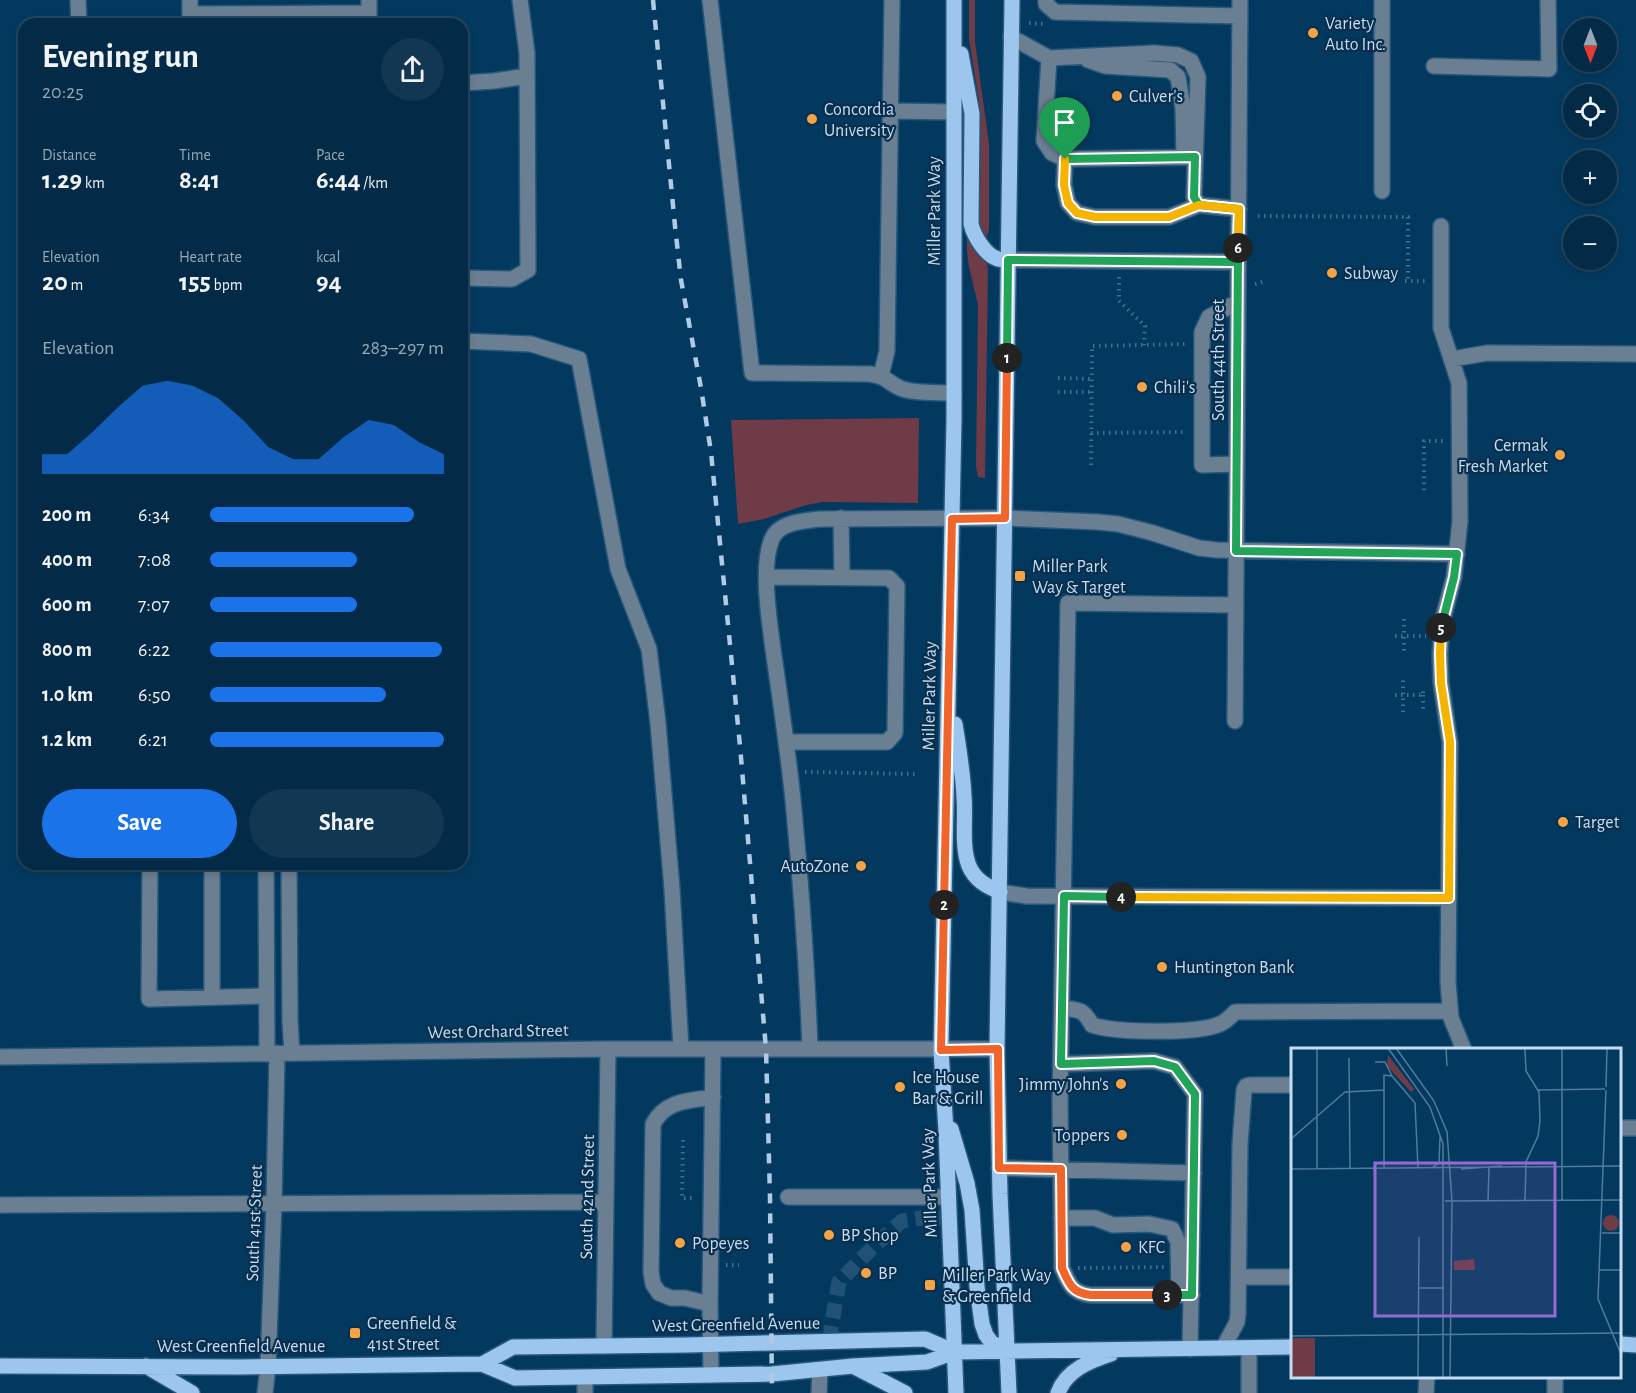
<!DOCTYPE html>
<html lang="en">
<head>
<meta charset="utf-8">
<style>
	body { margin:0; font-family:"Alegreya Sans",sans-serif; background:#113752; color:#f1f3f6; height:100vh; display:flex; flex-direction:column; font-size:22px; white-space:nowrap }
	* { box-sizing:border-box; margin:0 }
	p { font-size:20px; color:#97a7b4 }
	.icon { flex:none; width:33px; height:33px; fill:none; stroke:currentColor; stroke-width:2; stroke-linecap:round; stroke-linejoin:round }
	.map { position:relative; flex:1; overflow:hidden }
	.details { position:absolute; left:18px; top:18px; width:450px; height:852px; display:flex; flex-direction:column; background:#032b47; border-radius:18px; box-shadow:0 3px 9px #0003,0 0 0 2px #244760 }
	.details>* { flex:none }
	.needle { width:39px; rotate:180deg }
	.buttons { position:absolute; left:1563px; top:18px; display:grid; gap:12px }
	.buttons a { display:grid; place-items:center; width:54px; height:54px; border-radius:50%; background:#032b47; box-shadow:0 3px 9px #0003,0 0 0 2px #244760; font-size:30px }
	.pin { position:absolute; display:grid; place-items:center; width:51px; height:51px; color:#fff; margin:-62px -26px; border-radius:50% 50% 50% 0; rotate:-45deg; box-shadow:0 0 6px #0007 }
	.pin .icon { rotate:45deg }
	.km { position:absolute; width:30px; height:30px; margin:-15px; border-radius:50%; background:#222; color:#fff; font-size:16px; line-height:30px; text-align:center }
	.round { display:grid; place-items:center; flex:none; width:63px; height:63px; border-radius:32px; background:#113752 }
	.summary { display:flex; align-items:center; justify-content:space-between; height:102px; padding:0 24px }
	h1 { font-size:33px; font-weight:700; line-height:45px }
	.stats { display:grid; grid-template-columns:repeat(3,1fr); gap:9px; height:102px; padding:6px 24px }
	.stats div { display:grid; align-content:center }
	.stats b { font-size:26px; font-weight:700 }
	.stats small { font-size:16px; font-weight:400 }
	.stats p { font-size:16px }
	.chart { height:168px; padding:12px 24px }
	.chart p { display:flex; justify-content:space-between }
	.chart svg { width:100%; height:108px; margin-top:6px; fill:#1a73e8; opacity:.7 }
	.button { display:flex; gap:12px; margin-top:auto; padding:12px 24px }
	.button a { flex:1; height:69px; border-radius:36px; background:#1a73e8; color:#fff; font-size:24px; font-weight:700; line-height:69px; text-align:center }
	.button a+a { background:#113752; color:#f1f3f6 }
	ul { padding:0 24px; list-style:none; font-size:20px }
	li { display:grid; grid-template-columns:96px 72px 1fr; align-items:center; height:45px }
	li i { height:15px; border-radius:8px; background:#1a73e8 }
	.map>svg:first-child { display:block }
	.green { fill:#6e3b46 }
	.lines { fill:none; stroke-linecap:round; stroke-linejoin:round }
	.minor-tunnel { stroke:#215276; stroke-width:15; stroke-dasharray:15 8; stroke-linecap:butt }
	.minor-casing { stroke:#27577a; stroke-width:18 }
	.major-casing { stroke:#27577a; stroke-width:18 }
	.path { stroke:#436f90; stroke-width:4; stroke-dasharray:1.5 4.5; stroke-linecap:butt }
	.minor { stroke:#6b7f92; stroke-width:15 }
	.major { stroke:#9cc6ed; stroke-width:15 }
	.rail { stroke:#afcbe5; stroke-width:4.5; stroke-dasharray:10 10; stroke-linecap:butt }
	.split-1-casing { stroke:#fff; stroke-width:12 }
	.split-2-casing { stroke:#fff; stroke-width:12 }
	.split-3-casing { stroke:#fff; stroke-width:12 }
	.split-4-casing { stroke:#fff; stroke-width:12 }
	.split-5-casing { stroke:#fff; stroke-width:12 }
	.split-6-casing { stroke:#fff; stroke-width:12 }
	.split-7-casing { stroke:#fff; stroke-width:12 }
	.split-1 { stroke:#22a559; stroke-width:8 }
	.split-2 { stroke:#f0652b; stroke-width:8 }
	.split-3 { stroke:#f0652b; stroke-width:8 }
	.split-4 { stroke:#22a559; stroke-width:8 }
	.split-5 { stroke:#f5b400; stroke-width:8 }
	.split-6 { stroke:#22a559; stroke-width:8 }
	.split-7 { stroke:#f5b400; stroke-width:8 }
	.poi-dot { fill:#f4a345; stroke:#092f4c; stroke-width:2 }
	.labels { text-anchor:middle; stroke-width:4.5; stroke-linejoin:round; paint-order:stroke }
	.poi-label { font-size:18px; fill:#c4ddf5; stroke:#092f4c; text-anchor:start }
	.street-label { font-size:18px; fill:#c4ddf5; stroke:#092f4c }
	.inset-road { fill:none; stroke:#517b9b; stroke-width:1.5 }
	.view { fill:#956ad2; fill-opacity:0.15; stroke:#956ad2; stroke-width:3 }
	.inset-edge { fill:none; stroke:#c4ddf5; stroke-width:3 }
</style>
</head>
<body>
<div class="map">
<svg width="1636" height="1393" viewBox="0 0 1636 1393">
	<rect width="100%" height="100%" fill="#04395f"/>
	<path class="green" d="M 969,0 L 975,0 L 975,42 L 989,144 L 989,229 L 987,237 L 981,229 L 979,219 L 979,101 L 969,39 Z
		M 970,237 L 987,263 L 988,270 L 985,478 L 978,477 L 976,466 L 978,305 L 969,267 L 967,252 L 967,239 Z
		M 919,418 L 918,503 L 822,502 L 806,505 L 764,519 L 738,524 L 731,420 Z"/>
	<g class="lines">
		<path class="minor-tunnel" d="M 831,1341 L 831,1328 L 839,1282 L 874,1246 L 902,1221 L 922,1218 L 949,1218"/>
		<defs>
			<path id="minor" d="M 78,0 L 79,24
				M 190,0 L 190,24
				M 369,0 L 369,24
				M 710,0 L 752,373 L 870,374 C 888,377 887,382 900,388 C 913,394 939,392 954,393
				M 1046,0 L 1046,4 L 1055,12 L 1240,16
				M 190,14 L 369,13
				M 1011,37 L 1049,58 L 1154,53 L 1178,55 L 1191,61 L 1198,77 L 1194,197 L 1199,205 L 1239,209
				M 1049,58 L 1044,141 L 1052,153 L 1065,159
				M 1088,60 L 1105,66 L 1170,70 L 1178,77 L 1183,108 L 1184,157
				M 1434,66 L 1549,69 L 1548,0
				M 462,83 L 494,81 L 527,76
				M 890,111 L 954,112
				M 1195,157 L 1065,159 L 1064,185 L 1068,203 L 1077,213 L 1095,217 L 1169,217 L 1199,205
				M 1382,191 L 1382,0
				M 1441,226 L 1441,328 L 1459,383 L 1460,521 L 1454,577 L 1442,622 L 1440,654 L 1441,683 L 1450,743 L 1448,982 L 1451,1018 L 1464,1050
				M 1008,260 L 1238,262
				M 462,278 L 512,279 L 528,270 L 527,53 L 520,0
				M 462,341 L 531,344 L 579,359 L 618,569 L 649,649 L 658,723 L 672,889 L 681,1049
				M 1452,359 L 1487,353 L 1636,354
				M 881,376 L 887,351 L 892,0
				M 1237,464 L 1202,465 L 1202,332 L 1209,317 L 1238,302
				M 841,518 L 842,578
				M 767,577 L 889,578 L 897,586 L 895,733 L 887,742 L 786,742
				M 1235,721 L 1240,0
				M 150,864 L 149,999 L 266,996
				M 212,864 L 212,997
				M 266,864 L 267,1054
				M 289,864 L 290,1021 L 292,1053
				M 1000,892 L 1026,896 L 1449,898
				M 1062,1008 C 1080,1010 1083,1009 1092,1025 C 1117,1033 1197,1034 1220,1024 C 1227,1021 1230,1017 1235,1012 L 1450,1011
				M 810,1049 C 807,966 801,883 793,800 C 788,752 781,704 774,656 C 770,626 760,566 772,539 C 779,522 803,521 820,519 L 1005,518 L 1098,522 L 1118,524 L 1153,533 L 1199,548 L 1217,550 L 1457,554
				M 0,1057 L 608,1049 L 997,1049
				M 1061,1064 L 1154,1061 L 1175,1067 L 1195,1094 L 1190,1349
				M 1620,1128 L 1636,1128
				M 999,1168 L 1194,1173
				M 788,1197 L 948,1197
				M 0,1205 L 606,1202
				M 1061,1218 L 1095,1218 L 1113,1225 L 1149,1224 L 1172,1229 L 1178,1242 L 1179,1295
				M 1239,1277 L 1292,1277
				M 1192,1295 L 1091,1295 C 1072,1293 1069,1284 1062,1268 L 1060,1102 L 1068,603 L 1235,605
				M 710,1304 L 685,1298 L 671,1298 L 659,1293 L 653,1284 L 651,1272 L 653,1124 C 666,1100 688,1101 713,1097
				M 604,1346 L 608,1049
				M 1223,1348 L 1237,1322 L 1238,1314 L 1240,1144 L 1244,1090 L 1246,1086 L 1250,1085 L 1292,1085
				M 1249,1348 L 1249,1393
				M 711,1375 L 710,1304 L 713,1049
				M 1555,1376 L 1555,1393
				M 585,1378 L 585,1393
				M 265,1393 L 268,1366 L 274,1203 L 277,1053
				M 819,1393 L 820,1370
				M 1426,1393 L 1427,1376"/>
			<path id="major" d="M 954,0 L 954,420 L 941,1050 L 946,1131 L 956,1393
				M 961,54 L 972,114 L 971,224 C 974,236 985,255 998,259 C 1002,260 1005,260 1008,260
				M 955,724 C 959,748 963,773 964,797 C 966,819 961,845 969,866 C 975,880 986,886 1000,892
				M 951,1129 L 967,1183 L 972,1210 L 977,1287 L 982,1324 L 986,1335 L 991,1342 L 1007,1351
				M 1620,1344 L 1636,1345
				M 482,1364 L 513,1347 L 688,1345 L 925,1339 L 955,1352
				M 0,1366 L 240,1367 L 482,1364 L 515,1378 L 772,1374 L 853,1366 L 927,1362 L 955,1352 L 1292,1347
				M 146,1366 L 192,1393
				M 853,1366 L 905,1393
				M 1009,1393 L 1000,1194 L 997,1049 L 1012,0
				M 1058,1393 C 1066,1370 1090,1361 1111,1354"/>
		</defs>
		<use href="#minor" class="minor-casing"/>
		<use href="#major" class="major-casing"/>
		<path class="path" d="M 1029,23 L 1044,24
			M 1258,216 L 1408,217 L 1408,281
			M 1119,277 L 1119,301 L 1145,326 L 1144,345
			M 1405,281 L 1425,281
			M 1255,284 L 1266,281
			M 1058,378 L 1092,379
			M 1058,392 L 1091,392
			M 1091,433 L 1187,432
			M 1091,465 L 1092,346 L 1186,344
			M 1424,490 L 1424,441 L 1445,441
			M 1404,619 L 1404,653
			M 1395,636 L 1426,636
			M 1395,695 L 1423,695 L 1423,690
			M 1423,695 L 1423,711
			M 1403,712 L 1403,678
			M 805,772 L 917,774
			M 1019,1089 L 1045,1089
			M 683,1140 L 682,1198 L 695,1198
			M 726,1265 L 739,1265
			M 1078,1268 L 1164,1267
			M 1030,1276 L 1048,1274"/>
		<use href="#minor" class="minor"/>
		<use href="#major" class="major"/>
		<path class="rail" d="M 653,0 L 675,226 L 681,280 L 701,388 L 711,452 L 740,746 L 766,1049 L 770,1197 L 772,1393"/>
	</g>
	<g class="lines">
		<defs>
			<path id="split-1" d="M 1007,358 L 1008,260 L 1238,262 L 1239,209 L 1199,205 L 1194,197 L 1195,157 L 1065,159"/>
			<path id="split-2" d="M 944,905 L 952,519 L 1005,518 L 1007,358"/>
			<path id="split-3" d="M 944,905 L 941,1050 L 998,1049 L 999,1168 L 1061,1169 L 1062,1268 C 1069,1284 1072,1293 1091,1295 L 1167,1295"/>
			<path id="split-4" d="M 1121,897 L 1064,896 L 1061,1064 L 1154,1061 L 1175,1067 L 1195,1094 L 1192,1295 L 1167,1295"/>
			<path id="split-5" d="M 1121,897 L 1449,898 L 1450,742 L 1441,683 L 1440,654 L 1441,628"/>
			<path id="split-6" d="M 1238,248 L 1236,551 L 1457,554 L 1454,577 L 1441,628"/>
			<path id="split-7" d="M 1065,159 L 1064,185 L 1068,203 L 1077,213 L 1095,217 L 1169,217 L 1199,205 L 1239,209 L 1238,248"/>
		</defs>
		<use href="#split-1" class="split-1-casing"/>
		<use href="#split-2" class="split-2-casing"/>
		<use href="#split-3" class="split-3-casing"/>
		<use href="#split-4" class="split-4-casing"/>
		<use href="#split-5" class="split-5-casing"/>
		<use href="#split-6" class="split-6-casing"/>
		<use href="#split-7" class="split-7-casing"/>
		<use href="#split-1" class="split-1"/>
		<use href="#split-2" class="split-2"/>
		<use href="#split-3" class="split-3"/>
		<use href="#split-4" class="split-4"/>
		<use href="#split-5" class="split-5"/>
		<use href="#split-6" class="split-6"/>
		<use href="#split-7" class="split-7"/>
	</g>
	<g class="poi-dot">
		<circle cx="1313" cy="33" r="6"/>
		<circle cx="1117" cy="96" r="6"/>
		<circle cx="812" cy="119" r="6"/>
		<circle cx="1332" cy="273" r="6"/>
		<circle cx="1142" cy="387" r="6"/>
		<circle cx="1560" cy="455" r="6"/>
		<rect x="1014" y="570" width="12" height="12" rx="3"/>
		<circle cx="1563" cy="822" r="6"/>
		<circle cx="861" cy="866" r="6"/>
		<circle cx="1162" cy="967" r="6"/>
		<circle cx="1121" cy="1084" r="6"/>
		<circle cx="900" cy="1087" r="6"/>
		<circle cx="1122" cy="1135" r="6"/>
		<circle cx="829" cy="1235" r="6"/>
		<circle cx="680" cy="1243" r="6"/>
		<circle cx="1126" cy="1247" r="6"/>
		<circle cx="866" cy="1273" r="6"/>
		<rect x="924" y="1279" width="12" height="12" rx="3"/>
		<rect x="349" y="1327" width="12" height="12" rx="3"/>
	</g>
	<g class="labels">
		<g class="poi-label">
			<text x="1325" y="29">Variety<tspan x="1325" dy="21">Auto Inc.</tspan></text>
			<text x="1129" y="102">Culver's</text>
			<text x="824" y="115">Concordia<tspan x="824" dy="21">University</tspan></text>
			<text x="1344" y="279">Subway</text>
			<text x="1154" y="393">Chili's</text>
			<text x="1548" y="451" text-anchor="end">Cermak<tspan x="1548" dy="21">Fresh Market</tspan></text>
			<text x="1032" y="572">Miller Park<tspan x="1032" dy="21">Way &amp; Target</tspan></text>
			<text x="1575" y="828">Target</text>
			<text x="849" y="872" text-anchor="end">AutoZone</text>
			<text x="1174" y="973">Huntington Bank</text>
			<text x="912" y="1083">Ice House<tspan x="912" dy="21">Bar &amp; Grill</tspan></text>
			<text x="1109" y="1090" text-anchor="end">Jimmy John's</text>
			<text x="1110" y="1141" text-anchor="end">Toppers</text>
			<text x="841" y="1241">BP Shop</text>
			<text x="692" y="1249">Popeyes</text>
			<text x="1138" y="1253">KFC</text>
			<text x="878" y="1279">BP</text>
			<text x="942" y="1281">Miller Park Way<tspan x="942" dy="21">&amp; Greenfield</tspan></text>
			<text x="367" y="1329">Greenfield &amp;<tspan x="367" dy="21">41st Street</tspan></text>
		</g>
		<g class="street-label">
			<text transform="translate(934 211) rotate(-90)" y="6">Miller Park Way</text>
			<text transform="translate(1218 360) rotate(-90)" y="6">South 44th Street</text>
			<text transform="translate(929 696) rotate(-89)" y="6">Miller Park Way</text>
			<text transform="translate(498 1031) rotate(-1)" y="6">West Orchard Street</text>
			<text transform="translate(929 1183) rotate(-92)" y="6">Miller Park Way</text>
			<text transform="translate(587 1197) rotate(-89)" y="6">South 42nd Street</text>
			<text transform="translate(254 1223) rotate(-88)" y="6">South 41st Street</text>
			<text transform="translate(736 1324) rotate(-1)" y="6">West Greenfield Avenue</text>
			<text x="241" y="1352">West Greenfield Avenue</text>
		</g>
	</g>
	<g transform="translate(1291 1048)">
		<rect width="330" height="330" fill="#04395f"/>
		<path d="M 97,7 L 123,41 L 120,44 L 96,18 ZM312 175a8 8 0 1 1 16 0a8 8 0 1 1-16 0ZM 183,211 L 184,222 L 163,222 L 163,213 ZM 0,290 L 24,290 L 24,330 L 0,330 Z" fill="#6e3b46"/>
		<path class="inset-road" d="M 26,0 L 26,121M 97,0 L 139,59 L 152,96 L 152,330M 105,0 L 143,53 L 156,84 L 161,153 L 159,330M 155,0 L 156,18M 58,10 L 59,120M 84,14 L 94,14 L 101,28M 315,39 L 316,0M 247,42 L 314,41M 315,42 L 307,251 L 330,306M 0,91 L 54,44 L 93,42M 142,119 L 148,115 L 149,89M 93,120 L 93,27 L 101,28 L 124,55 L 127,120M 0,121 L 330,118M 170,121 L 211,118M 271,152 L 271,0M 154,153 L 330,152M 197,153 L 198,120M 234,153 L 235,114 L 247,88 L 249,73 L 248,44 L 235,23 L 234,0M 311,185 L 330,185M 308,222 L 330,222M 128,240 L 153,240M 0,288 L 330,285M 127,330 L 128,189"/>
		<path class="view" d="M 84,115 L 264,115 L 264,268 L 84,268 Z"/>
		<rect width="330" height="330" class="inset-edge"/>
	</g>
</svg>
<div class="buttons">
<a><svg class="needle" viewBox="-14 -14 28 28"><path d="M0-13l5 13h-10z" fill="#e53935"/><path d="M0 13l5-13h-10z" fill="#97a7b4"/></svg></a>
<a><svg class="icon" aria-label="locate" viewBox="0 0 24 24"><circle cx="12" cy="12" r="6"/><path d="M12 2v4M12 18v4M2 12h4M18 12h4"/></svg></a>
<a>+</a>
<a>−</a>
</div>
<div class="pin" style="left:1065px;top:159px;background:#1e9e55"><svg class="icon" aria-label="arrive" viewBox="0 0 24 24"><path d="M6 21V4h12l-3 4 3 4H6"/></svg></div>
<b class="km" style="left:1007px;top:358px">1</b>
<b class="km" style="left:944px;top:905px">2</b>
<b class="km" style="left:1167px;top:1295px">3</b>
<b class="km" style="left:1121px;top:897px">4</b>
<b class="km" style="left:1441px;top:628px">5</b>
<b class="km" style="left:1238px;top:248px">6</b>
<section class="details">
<div class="summary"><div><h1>Evening run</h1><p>20:25</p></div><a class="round"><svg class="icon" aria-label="share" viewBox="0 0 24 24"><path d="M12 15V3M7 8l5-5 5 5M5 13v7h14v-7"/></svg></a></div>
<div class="stats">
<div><p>Distance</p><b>1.29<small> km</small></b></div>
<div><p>Time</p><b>8:41</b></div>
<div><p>Pace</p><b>6:44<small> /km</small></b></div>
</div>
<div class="stats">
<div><p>Elevation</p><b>20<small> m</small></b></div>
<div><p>Heart rate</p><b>155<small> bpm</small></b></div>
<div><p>kcal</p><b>94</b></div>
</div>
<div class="chart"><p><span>Elevation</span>283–297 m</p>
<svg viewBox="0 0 160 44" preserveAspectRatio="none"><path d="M0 44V36L10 36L20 27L30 17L40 8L50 6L60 8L70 13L80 22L90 33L100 38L110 38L120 29L130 22L140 24L150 31L160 36V44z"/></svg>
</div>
<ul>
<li><b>200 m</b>6:34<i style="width:87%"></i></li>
<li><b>400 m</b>7:08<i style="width:63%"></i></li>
<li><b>600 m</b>7:07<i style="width:63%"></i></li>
<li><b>800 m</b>6:22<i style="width:99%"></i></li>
<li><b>1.0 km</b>6:50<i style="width:75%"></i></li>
<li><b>1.2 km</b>6:21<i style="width:100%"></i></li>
</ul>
<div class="button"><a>Save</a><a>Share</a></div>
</section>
</div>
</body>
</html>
